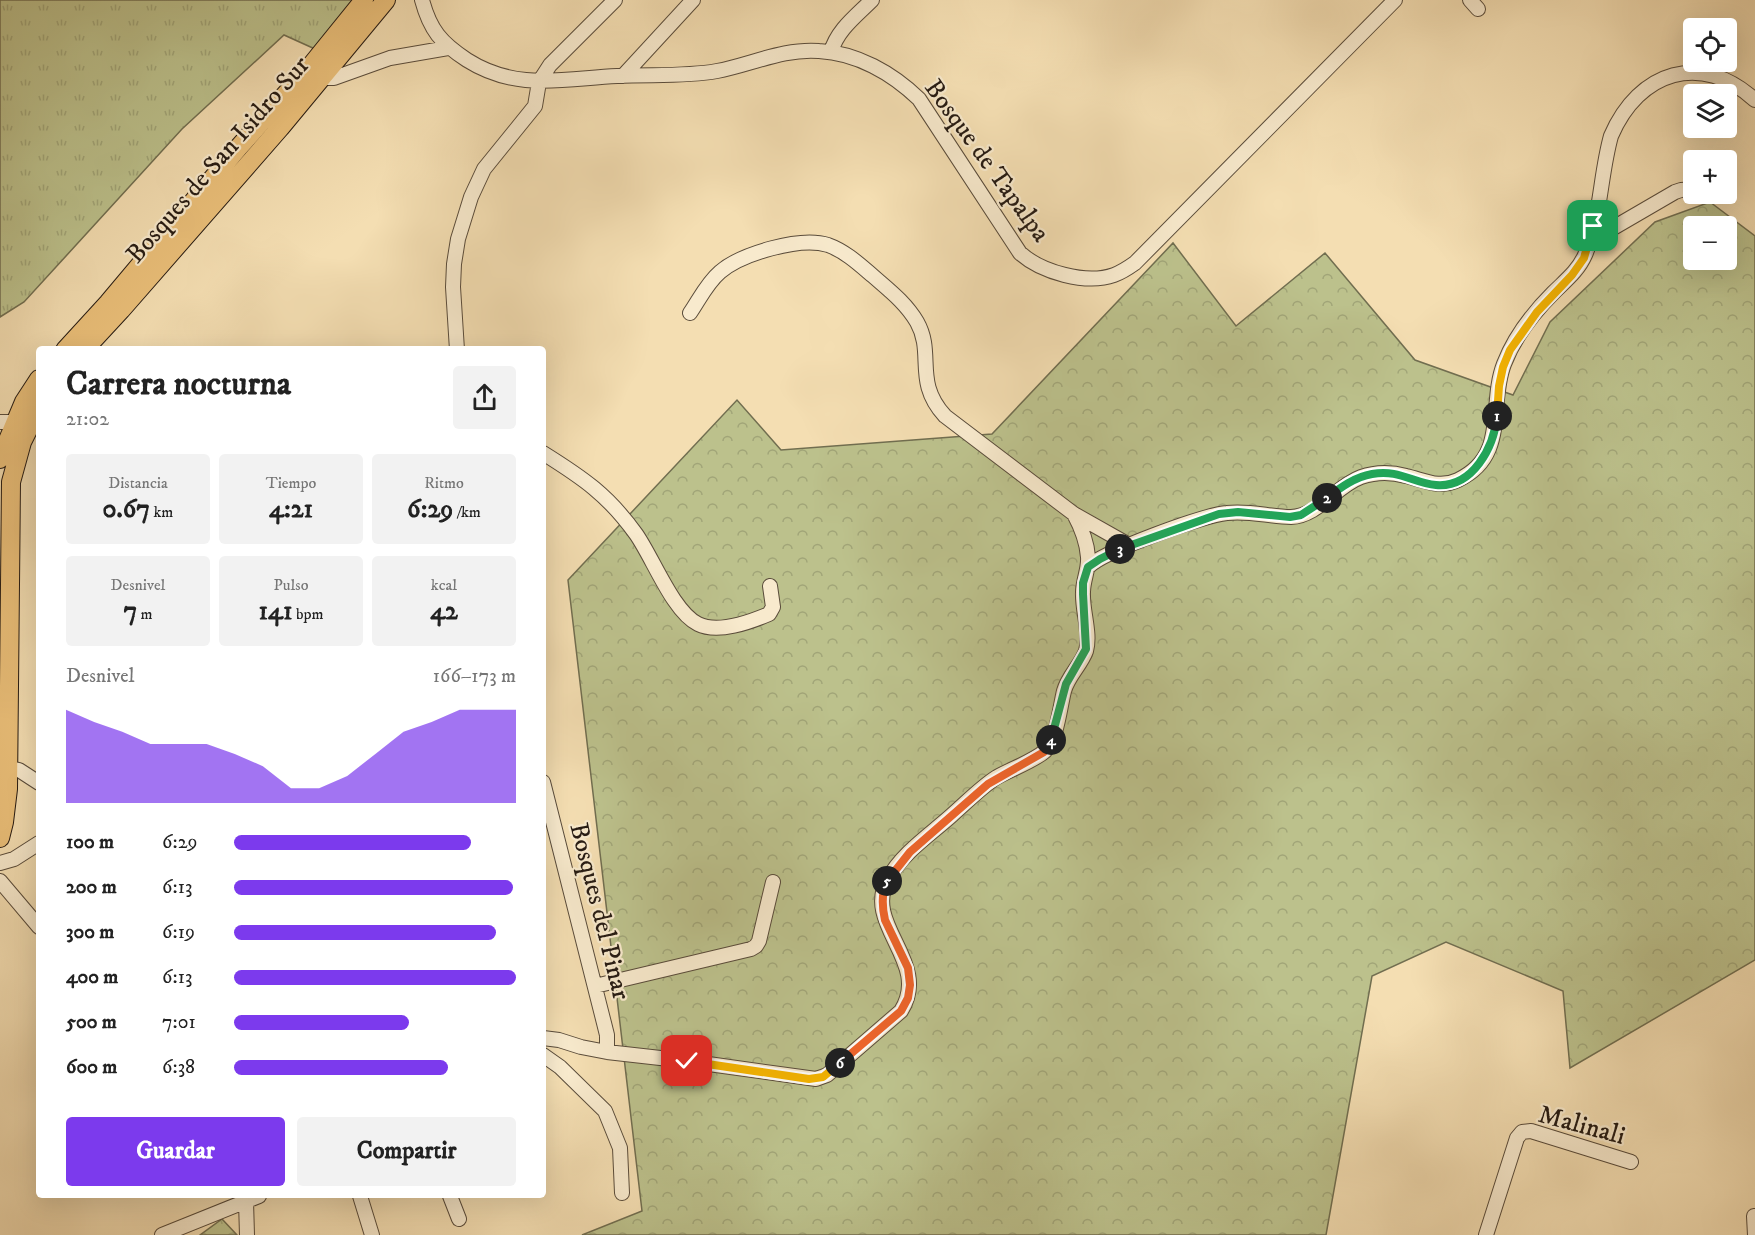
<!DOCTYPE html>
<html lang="es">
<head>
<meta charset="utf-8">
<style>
	body { margin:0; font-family:"IM FELL DW Pica",serif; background:#f2f2f2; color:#222; height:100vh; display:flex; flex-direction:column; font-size:22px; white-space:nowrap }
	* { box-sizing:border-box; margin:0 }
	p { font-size:20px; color:#767676 }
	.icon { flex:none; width:33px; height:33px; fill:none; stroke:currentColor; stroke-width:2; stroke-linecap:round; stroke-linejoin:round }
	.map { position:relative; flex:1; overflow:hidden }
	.drawer { position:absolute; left:36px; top:346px; width:510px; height:852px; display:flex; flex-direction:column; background:#fff; border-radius:6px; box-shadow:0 6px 24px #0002 }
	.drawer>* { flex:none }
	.fabs { position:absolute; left:1683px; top:18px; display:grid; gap:12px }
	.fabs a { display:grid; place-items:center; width:54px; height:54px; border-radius:6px; background:#fff; box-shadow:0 6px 24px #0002; font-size:30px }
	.pin { position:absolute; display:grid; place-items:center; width:51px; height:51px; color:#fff; margin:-26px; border-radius:12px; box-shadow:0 3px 9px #0006 }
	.km { position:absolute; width:30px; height:30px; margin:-15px; border-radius:50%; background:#222; color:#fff; font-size:16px; line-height:30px; text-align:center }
	.round { display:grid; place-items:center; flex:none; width:63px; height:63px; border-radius:6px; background:#f2f2f2 }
	.head { display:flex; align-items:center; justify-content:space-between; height:102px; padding:0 30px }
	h1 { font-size:33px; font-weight:700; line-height:45px }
	.figures { display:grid; grid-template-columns:repeat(3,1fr); gap:9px; height:102px; padding:6px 30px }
	.figures div { display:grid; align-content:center; border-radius:6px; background:#f2f2f2; text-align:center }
	.figures b { font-size:26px; font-weight:700 }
	.figures small { font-size:16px; font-weight:400 }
	.figures p { font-size:16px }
	.chart { height:168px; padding:12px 30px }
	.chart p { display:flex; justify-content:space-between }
	.chart svg { width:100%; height:108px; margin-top:6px; fill:#7c3aed; opacity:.7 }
	.action { display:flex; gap:12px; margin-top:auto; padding:12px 30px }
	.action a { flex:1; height:69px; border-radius:6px; background:#7c3aed; color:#fff; font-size:24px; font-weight:700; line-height:69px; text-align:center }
	.action a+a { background:#f2f2f2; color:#222 }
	ul { padding:0 30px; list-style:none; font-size:20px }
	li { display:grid; grid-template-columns:96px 72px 1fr; align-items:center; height:45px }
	li i { height:15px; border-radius:8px; background:#7c3aed }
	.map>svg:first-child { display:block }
	.grass { fill:url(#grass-tufts); stroke:#716e50; stroke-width:1.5 }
	.forest { fill:url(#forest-crowns); stroke:#716e50; stroke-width:1.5; fill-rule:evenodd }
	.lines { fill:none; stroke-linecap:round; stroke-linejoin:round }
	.minor-casing { stroke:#5a4c3b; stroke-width:16 }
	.major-casing { stroke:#261b13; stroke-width:20 }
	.minor { stroke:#f8eacd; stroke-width:14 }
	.major { stroke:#eabf79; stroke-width:18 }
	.split-1-casing { stroke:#fff; stroke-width:12 }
	.split-2-casing { stroke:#fff; stroke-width:12 }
	.split-3-casing { stroke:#fff; stroke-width:12 }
	.split-4-casing { stroke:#fff; stroke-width:12 }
	.split-5-casing { stroke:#fff; stroke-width:12 }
	.split-6-casing { stroke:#fff; stroke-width:12 }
	.split-7-casing { stroke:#fff; stroke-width:12 }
	.split-1 { stroke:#f5b400; stroke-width:8 }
	.split-2 { stroke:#22a559; stroke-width:8 }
	.split-3 { stroke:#22a559; stroke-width:8 }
	.split-4 { stroke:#22a559; stroke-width:8 }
	.split-5 { stroke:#f0652b; stroke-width:8 }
	.split-6 { stroke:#f0652b; stroke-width:8 }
	.split-7 { stroke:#f5b400; stroke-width:8 }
	.labels { text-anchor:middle; stroke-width:4.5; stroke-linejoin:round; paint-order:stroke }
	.street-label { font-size:26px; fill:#261b13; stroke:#f8eacd }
</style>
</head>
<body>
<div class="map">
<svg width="1755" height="1235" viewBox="0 0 1755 1235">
	<defs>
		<pattern id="grass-tufts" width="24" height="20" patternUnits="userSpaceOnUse" patternTransform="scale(1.5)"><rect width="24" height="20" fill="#bcc18c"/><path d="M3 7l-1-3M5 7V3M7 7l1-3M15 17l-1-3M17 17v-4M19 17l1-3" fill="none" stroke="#a1a578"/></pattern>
		<pattern id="forest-crowns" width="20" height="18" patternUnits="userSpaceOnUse" patternTransform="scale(1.5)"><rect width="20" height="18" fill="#bcc18c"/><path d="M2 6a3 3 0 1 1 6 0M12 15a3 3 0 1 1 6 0" fill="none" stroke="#a1a578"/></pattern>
	</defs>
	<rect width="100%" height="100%" fill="#f4deb2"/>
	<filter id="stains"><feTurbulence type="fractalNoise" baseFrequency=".00333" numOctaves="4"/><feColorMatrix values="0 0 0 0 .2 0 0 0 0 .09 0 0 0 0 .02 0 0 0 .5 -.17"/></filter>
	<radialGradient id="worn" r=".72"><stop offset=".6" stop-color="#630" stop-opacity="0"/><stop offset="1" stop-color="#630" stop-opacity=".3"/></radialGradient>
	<path class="grass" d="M 0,0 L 354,0 L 315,49 L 284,35 L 182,129 L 24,302 L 0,317 Z"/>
	<path class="forest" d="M 1710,202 L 1755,236 L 1755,960 L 1570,1068 L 1563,991 L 1446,942 L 1372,976 L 1326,1235 L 582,1235 L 642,1211 L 568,580 L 737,400 L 781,450 L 992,434 L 1173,243 L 1236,326 L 1325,253 L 1415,360 L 1513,395 L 1550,322 L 1655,222 ZM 1694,226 L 1726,226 L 1726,260 L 1694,260 Z
		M 222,1219 L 237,1235 L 200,1235 Z"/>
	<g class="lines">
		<defs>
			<path id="minor" d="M 422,0 C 430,30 441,43 467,60 C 516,91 561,79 617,76 C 650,74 684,77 717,71 C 750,65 784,48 819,51 C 857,53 892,73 919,99 L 1020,253 C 1041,272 1086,285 1114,275 C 1122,272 1128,268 1135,263 L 1395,0
				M 1470,0 L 1478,9
				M 831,52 C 837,30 856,16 872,0
				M 318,74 L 325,78 L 334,78 L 390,58 L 448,48
				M 623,76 L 693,0
				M 1589,242 L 1675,192 L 1681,190 L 1694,189
				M 690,313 C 699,300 707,283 720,272 C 741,254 800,236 828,245 C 845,251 859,264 873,276 C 889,290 906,303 917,322 C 935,354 913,381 945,416 L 1074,514 L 1129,545
				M 457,350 L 453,287 L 454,264 L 458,239 L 471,197 L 484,169 L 535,106 L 539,82 L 550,65 L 615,0
				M 0,422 L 11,422 L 24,427
				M 543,453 C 583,478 608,495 636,534 C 653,558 673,612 698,624 C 718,634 750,622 769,614 L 773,607 L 770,586
				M 1088,567 C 1104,551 1204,515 1227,513 C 1249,510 1270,517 1291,517 C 1318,516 1336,486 1361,477 C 1375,472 1392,472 1406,476 C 1424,480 1439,489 1458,480 C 1509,456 1488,405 1504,364 C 1514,338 1533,313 1553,293 C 1565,281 1578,271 1585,255 C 1601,218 1600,175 1611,136 C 1639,71 1701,51 1755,100
				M 0,766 L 19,770 L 39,783
				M 543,782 L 604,1023 L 607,1035 L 607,1052
				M 0,863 L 14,859 L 39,843
				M 0,881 L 39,927
				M 595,986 L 751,949 L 756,946 L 759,941 L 773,882
				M 543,1038 L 559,1040 L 581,1047 L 607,1052 L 687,1061 L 816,1079 L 827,1075 L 901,1011 C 932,962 862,925 888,879 C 902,853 931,834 952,815 C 967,802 981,787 997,777 C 1011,769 1034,761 1045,751 C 1057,739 1060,707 1064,691 C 1068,676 1081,665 1086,651 C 1091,633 1082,611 1083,592 C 1083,580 1089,569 1088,557 C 1087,542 1081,527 1074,514
				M 543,1055 L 560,1067 L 605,1111 L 620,1148 L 622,1193
				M 360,1196 L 372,1235
				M 450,1196 L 459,1219
				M 246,1201 L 247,1235
				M 1754,1216 L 1755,1235
				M 162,1235 L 259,1196
				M 1486,1235 L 1517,1138 L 1522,1132 L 1531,1131 L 1631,1162"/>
			<path id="major" d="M 65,350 L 108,303 L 239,147 L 309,68 L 364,0
				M 84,350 L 121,310 L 280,128 L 386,0
				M 0,459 L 24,402 L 39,379
				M 0,838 L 4,822 L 8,789 L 11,482 L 22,442 L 39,408"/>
		</defs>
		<use href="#minor" class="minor-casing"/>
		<use href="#major" class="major-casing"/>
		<use href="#minor" class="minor"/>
		<use href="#major" class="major"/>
	</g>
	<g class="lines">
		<defs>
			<path id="split-1" d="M 1497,416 L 1499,386 L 1503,367 L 1510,350 L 1537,312 L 1572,275 L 1584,258 L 1593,226"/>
			<path id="split-2" d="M 1327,498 C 1341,487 1355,477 1372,474 C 1399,469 1413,483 1436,485 C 1473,488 1494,447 1497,416"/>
			<path id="split-3" d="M 1120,549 L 1219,514 L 1238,512 L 1290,517 L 1301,515 L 1327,498"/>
			<path id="split-4" d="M 1051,740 L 1066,684 L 1086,649 L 1083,594 L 1083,583 L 1088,567 L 1100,559 L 1120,549"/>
			<path id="split-5" d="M 887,881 L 910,852 L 988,784 L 1044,752 L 1051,740"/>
			<path id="split-6" d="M 840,1063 L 901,1011 L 908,998 L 910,985 L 908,968 L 885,920 C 882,907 881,894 887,881"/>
			<path id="split-7" d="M 687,1061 L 809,1079 L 823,1077 L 840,1063"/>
		</defs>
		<use href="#split-1" class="split-1-casing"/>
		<use href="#split-2" class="split-2-casing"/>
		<use href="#split-3" class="split-3-casing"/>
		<use href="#split-4" class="split-4-casing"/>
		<use href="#split-5" class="split-5-casing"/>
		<use href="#split-6" class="split-6-casing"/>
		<use href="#split-7" class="split-7-casing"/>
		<use href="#split-1" class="split-1"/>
		<use href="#split-2" class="split-2"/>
		<use href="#split-3" class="split-3"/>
		<use href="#split-4" class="split-4"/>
		<use href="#split-5" class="split-5"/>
		<use href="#split-6" class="split-6"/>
		<use href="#split-7" class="split-7"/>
	</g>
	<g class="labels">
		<g class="street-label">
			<text transform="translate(217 159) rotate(-49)" y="9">Bosques de San Isidro Sur</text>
			<text transform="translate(988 160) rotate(54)" y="9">Bosque de Tapalpa</text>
			<text transform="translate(601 911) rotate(76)" y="9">Bosques del Pinar</text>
			<text transform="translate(1582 1124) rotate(15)" y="9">Malinali</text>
		</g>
	</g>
	<rect width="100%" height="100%" filter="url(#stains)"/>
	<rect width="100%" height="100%" fill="url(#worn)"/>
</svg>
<div class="fabs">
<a><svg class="icon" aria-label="locate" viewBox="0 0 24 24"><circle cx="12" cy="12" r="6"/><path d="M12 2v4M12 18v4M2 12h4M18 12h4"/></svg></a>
<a><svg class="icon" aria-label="layers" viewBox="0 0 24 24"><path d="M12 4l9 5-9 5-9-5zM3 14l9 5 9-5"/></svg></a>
<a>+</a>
<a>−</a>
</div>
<div class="pin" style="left:1593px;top:226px;background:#1e9e55"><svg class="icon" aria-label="arrive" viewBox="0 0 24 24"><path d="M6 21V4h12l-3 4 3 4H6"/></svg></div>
<div class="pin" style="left:687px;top:1061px;background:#d93025"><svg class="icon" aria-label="check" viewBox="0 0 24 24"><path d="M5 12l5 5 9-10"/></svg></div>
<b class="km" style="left:1497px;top:416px">1</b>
<b class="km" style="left:1327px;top:498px">2</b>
<b class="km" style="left:1120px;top:549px">3</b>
<b class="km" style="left:1051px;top:740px">4</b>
<b class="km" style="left:887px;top:881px">5</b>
<b class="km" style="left:840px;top:1063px">6</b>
<section class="drawer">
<div class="head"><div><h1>Carrera nocturna</h1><p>21:02</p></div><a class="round"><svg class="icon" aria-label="share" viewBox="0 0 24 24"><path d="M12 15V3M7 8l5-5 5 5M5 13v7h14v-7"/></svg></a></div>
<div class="figures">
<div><p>Distancia</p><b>0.67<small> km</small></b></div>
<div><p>Tiempo</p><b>4:21</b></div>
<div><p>Ritmo</p><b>6:29<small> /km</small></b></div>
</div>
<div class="figures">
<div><p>Desnivel</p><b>7<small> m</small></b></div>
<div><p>Pulso</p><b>141<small> bpm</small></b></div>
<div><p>kcal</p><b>42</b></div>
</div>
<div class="chart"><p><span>Desnivel</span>166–173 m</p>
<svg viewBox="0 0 160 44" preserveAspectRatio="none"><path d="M0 44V6L10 11L20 15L30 20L40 20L50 20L60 24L70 29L80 38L90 38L100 33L110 24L120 15L130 11L140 6L150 6L160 6V44z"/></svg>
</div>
<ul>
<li><b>100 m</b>6:29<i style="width:84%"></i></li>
<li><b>200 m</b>6:13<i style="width:99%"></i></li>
<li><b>300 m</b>6:19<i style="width:93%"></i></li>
<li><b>400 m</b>6:13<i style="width:100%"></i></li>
<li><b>500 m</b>7:01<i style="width:62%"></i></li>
<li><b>600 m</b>6:38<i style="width:76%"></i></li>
</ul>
<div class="action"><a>Guardar</a><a>Compartir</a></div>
</section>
</div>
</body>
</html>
